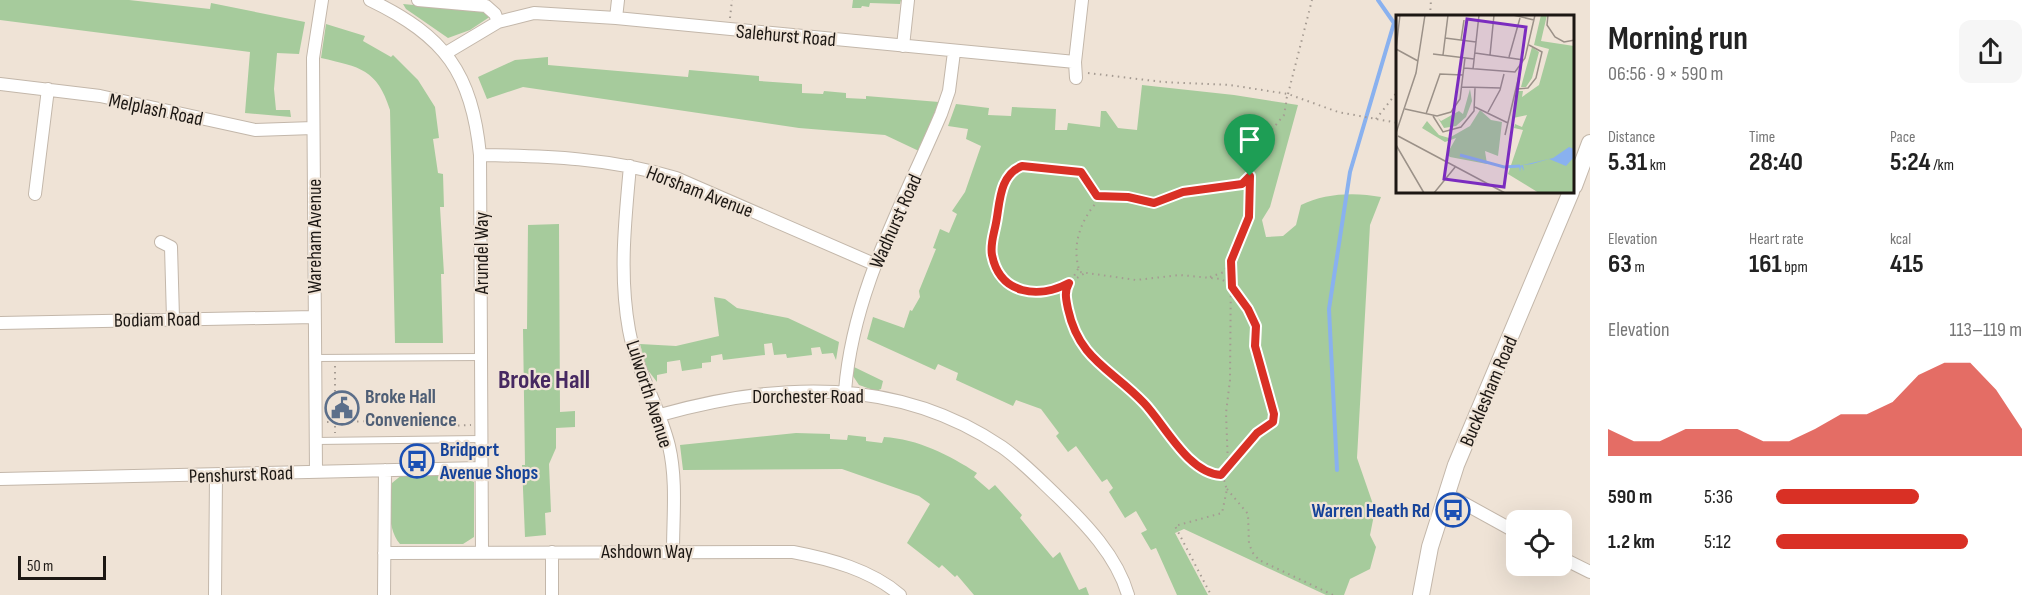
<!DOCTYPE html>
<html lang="en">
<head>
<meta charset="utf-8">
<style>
	body { margin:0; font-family:"Sofia Sans Condensed",sans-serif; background:#f6f6f6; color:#222; height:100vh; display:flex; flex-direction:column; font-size:22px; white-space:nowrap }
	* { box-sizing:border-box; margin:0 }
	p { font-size:20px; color:#767676 }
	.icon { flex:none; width:33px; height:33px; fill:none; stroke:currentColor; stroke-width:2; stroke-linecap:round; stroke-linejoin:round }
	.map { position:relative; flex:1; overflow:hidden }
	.drawer { display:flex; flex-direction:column; background:#fff; width:450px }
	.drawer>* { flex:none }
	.controls { position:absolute; left:1506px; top:510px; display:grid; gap:12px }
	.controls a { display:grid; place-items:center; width:66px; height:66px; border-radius:12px; background:#fff; box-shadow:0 6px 24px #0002; font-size:30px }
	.scale { position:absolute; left:18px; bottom:15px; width:88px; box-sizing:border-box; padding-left:6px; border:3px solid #1c1713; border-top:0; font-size:16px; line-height:21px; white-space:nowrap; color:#1c1713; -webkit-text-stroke:4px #efe3d6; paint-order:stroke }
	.pin { position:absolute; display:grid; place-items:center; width:51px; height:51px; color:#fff; margin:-62px -26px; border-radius:50% 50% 50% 0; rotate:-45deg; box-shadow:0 0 6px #0007 }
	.pin .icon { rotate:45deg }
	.round { display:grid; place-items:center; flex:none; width:63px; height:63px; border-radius:12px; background:#f6f6f6 }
	.head { display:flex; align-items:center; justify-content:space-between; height:102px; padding:0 18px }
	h1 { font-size:33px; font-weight:700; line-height:45px }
	.stats { display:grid; grid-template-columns:repeat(3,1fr); gap:9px; height:102px; padding:6px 18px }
	.stats div { display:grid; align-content:center }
	.stats b { font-size:26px; font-weight:700 }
	.stats small { font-size:16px; font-weight:400 }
	.stats p { font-size:16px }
	.chart { height:168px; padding:12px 18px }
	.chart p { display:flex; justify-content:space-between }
	.chart svg { width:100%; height:108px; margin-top:6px; fill:#d93025; opacity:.7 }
	ul { padding:0 18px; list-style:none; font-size:20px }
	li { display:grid; grid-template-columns:96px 72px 1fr; align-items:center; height:45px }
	li i { height:15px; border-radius:8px; background:#d93025 }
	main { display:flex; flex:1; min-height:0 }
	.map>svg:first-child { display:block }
	.green { fill:#a6cb9c }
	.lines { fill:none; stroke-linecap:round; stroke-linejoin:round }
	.stream { stroke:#89b1ef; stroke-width:4 }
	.service-casing { stroke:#c3b7aa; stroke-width:8 }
	.minor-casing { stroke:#c3b7aa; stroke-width:14 }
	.tertiary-casing { stroke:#c3b7aa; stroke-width:18 }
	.path { stroke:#a59b92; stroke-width:2; stroke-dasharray:1.5 4.5; stroke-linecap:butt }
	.service { stroke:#fff; stroke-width:6 }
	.minor { stroke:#fff; stroke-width:12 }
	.tertiary { stroke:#fff; stroke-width:16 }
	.route-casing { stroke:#fff; stroke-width:12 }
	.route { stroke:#d93025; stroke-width:8 }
	.labels { text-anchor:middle; stroke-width:4.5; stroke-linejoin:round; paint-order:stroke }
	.street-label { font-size:20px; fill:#1c1713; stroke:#efe3d6 }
	.service-label { font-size:20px; font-weight:bold; fill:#4e5e75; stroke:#efe3d6; text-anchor:start }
	.transit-label { font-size:20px; font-weight:bold; fill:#164399; stroke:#efe3d6; text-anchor:start }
	.district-label { font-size:26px; font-weight:bold; fill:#462861; stroke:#efe3d6 }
	.inset-river { fill:none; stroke:#89b1ef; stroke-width:3 }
	.inset-road { fill:none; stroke:#9b9188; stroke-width:1.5 }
	.view { fill:#7b2cbf; fill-opacity:0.15; stroke:#7b2cbf; stroke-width:3 }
	.inset-edge { fill:none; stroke:#1c1713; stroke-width:3 }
</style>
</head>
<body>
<main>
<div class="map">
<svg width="1590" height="595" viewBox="0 0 1590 595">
	<rect width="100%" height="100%" fill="#efe3d6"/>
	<path class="green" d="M 0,0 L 129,0 L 210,9 L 211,3 L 305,22 L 299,54 L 277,53 L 274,89 L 276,110 L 290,110 L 291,117 L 245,113 L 250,52 L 0,20 Z
		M 853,0 L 901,0 L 900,4 L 870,3 L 869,7 L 862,6 L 861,8 L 852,8 Z
		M 403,4 L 487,12 L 491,16 L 470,30 L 448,38 L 406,9 Z
		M 326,24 L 365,36 L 363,41 L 391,57 L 393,55 L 418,80 L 435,107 L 439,138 L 433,139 L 438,173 L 443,174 L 444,207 L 440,207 L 444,274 L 441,274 L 443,343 L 395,343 L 390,110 C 377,69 360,67 321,58 Z
		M 548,57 L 548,65 L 688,77 L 689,70 L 759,76 L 759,81 L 802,84 L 802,93 L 823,94 L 824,91 L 846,93 L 846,98 L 866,99 L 866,96 L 939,102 L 921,152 L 885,135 L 799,128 L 523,87 L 487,99 L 478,77 L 515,60 Z
		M 1142,85 L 1234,95 L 1298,105 L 1270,207 L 1262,220 L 1266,237 L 1283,236 L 1296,225 L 1301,205 C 1324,193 1356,192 1381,197 L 1370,225 L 1357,458 L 1375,510 L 1370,535 L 1376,547 L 1370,569 L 1350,579 L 1344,595 L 1326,595 L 1184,529 L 1175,533 L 1208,595 L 1177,595 L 1156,548 L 1151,550 L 1141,533 L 1147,530 L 1136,511 L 1125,518 L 1109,492 L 1113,488 L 1107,479 L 1102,482 L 1076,446 L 1068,452 L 1056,436 L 1059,433 L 1041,409 L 1016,400 L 1013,406 L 956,380 L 958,373 L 938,364 L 935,370 L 867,339 L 873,317 L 904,328 L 910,310 L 912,311 L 920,297 L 919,291 L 936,249 L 933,248 L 940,229 L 949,233 L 957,214 L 952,211 L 965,192 L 981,146 L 966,139 L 968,129 L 948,126 L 956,104 L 989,108 L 988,115 L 1011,116 L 1012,107 L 1056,109 L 1055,130 L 1067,130 L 1068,123 L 1100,127 L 1101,111 L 1106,111 L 1118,128 L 1137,130 Z
		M 559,224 L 560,412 L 575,411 L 575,427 L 556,428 L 556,448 L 549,464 L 551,512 L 545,513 L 546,535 L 525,537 L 522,465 L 525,465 L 523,329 L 527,329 L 528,225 Z
		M 714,297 L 725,299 L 737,308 L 788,318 L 839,342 L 836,360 L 833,353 L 822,354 L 820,347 L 811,348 L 812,355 L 787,358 L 786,354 L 774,355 L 772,343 L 764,344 L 765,355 L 723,360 L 722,354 L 711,356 L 711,362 L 702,363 L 702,368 L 682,371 L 680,360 L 667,362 L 667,373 L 657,375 L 657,382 L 647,369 L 640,344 L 676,346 L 719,336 Z
		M 854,367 L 883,381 L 881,389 L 876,391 L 859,385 L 853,376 Z
		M 796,433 L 830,434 L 830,439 L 847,440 L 848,435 L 866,437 L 866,441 L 882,443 L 884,437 C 918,439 949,455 977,473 L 974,477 L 989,490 L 995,485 L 1022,515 L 1020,518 L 1053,558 L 1060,552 L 1079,590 L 1086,587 L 1089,595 L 974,595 L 957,575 L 955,577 L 942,565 L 939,568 L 907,543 L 930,504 L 919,496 L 842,469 L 683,470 L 680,445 Z
		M 403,474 L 461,474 L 474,482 L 474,537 L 463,544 L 400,544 C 387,529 389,502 392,483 Z"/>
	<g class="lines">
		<path class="stream" d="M 1337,470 L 1329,309 L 1350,172 L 1394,23 L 1378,0"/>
		<defs>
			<path id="service" d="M 315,358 L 481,357
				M 316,441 L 481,439"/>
			<path id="minor" d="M 370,0 C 445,36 472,73 480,155 L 482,552
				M 418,0 L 486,6 L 495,14 L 498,22 L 534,13 L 616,18 L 1075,62
				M 616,18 L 618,0
				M 903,46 L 908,0
				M 446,53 L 498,22
				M 1076,78 L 1075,62 L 1082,0
				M 0,84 L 100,96 L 255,130 L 313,128
				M 480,155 C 548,156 611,158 676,178 L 874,264
				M 630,166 C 625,221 619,275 629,330 C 637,373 659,405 669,446 C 677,480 673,517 673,551
				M 35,194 L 48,89
				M 161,242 L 171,247 L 173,318
				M 0,323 L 314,317
				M 845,391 C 853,290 902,206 941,114 L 949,91 L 954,52
				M 660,415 C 777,382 897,376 1002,447 C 1022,461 1039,479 1057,496 C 1085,523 1117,556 1128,595
				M 316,472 L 313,58 L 322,0
				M 0,479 L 481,468
				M 1447,494 L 1516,532
				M 384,553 L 793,552 C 830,559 871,570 900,595
				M 1562,558 L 1590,572
				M 215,595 L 216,475
				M 384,595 L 385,470
				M 552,595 L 552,552"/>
			<path id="tertiary" d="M 1574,186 L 1590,143
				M 1421,595 L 1430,547 L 1456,465 L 1571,192"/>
		</defs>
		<use href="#service" class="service-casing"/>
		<use href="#minor" class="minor-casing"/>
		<use href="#tertiary" class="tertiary-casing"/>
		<path class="path" d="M 1430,16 L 1431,0
			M 730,18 L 732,0
			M 1088,73 L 1163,82 L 1230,85 L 1288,94 L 1338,112 L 1398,123
			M 1288,94 L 1312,0
			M 1376,119 L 1398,91
			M 1103,196 L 1128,197 L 1154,203 L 1183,192 L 1242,184 L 1249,177
			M 1078,269 C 1075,274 1072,280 1068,284 C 1040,305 998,289 992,254 C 990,242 995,230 997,218 C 1000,197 1002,183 1018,168 L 1081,172 C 1089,179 1090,188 1097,196 L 1103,196 C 1082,215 1070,245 1080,272 L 1136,280 L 1180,275 L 1221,279 L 1229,284 L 1248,309 L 1256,326 L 1255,346 L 1273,406 L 1273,422 L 1257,433 L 1229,465 L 1224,482 L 1227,489 L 1222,513 L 1175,526 L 1211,595
			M 1210,277 L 1224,272 L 1244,235 L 1249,217 L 1250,176 L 1270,132 L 1284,115 L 1287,98 L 1283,95
			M 1072,281 L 1085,273
			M 1068,285 L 1065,294 L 1070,315 L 1082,345 L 1096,362 L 1138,397 L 1201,470 L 1221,475 L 1228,466
			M 335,366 L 335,433
			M 327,422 L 428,420 L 428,427 L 471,425
			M 1228,465 L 1226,413 L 1230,380 L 1231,264
			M 1227,489 L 1248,514 L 1249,544 L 1253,553 L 1259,560 L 1333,595"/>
		<use href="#service" class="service"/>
		<use href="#minor" class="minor"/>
		<use href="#tertiary" class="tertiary"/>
	</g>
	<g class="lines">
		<defs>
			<path id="route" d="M 1022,166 L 1081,172 L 1097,196 L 1128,197 L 1154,203 L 1183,192 L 1242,184 L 1250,176 L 1249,217 L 1231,261 L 1232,287 L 1248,309 L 1256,326 L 1255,346 L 1274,414 L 1273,422 L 1257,433 L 1221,475 C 1188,473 1165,425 1144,403 C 1112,369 1079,360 1068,309 C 1066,299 1064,292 1069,283 C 1039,299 1000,295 992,255 C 990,244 994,234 996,223 C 1000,203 999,175 1022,166 Z"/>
		</defs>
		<use href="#route" class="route-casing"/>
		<use href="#route" class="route"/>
	</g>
	<defs>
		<symbol id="civic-ring" viewBox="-11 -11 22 22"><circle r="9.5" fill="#efe3d6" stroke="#5c6f8a" stroke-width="1.5"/><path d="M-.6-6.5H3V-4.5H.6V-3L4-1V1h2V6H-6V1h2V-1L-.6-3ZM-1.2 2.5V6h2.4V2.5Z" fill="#5c6f8a"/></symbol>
		<symbol id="bus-ring" viewBox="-11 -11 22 22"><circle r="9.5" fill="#efe3d6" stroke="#1a4fb4" stroke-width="1.5"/><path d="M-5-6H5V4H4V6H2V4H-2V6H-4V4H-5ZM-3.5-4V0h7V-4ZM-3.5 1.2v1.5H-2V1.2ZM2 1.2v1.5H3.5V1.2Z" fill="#1a4fb4"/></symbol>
	</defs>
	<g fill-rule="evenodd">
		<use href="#civic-ring" x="323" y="389" width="38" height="38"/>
		<use href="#bus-ring" x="398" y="442" width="38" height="38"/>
		<use href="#bus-ring" x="1434" y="491" width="38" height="38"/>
	</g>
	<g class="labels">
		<g class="street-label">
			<text transform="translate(786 35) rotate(5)" y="7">Salehurst Road</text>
			<text transform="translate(156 109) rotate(12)" y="7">Melplash Road</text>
			<text transform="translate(700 191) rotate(21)" y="7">Horsham Avenue</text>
			<text transform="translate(895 221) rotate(-66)" y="7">Wadhurst Road</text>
			<text transform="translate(314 236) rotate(-90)" y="7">Wareham Avenue</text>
			<text transform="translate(481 253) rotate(-90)" y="7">Arundel Way</text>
			<text transform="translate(157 319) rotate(-1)" y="7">Bodiam Road</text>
			<text transform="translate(1488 391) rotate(-67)" y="7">Bucklesham Road</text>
			<text transform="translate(650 394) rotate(72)" y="7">Lulworth Avenue</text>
			<text x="808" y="403">Dorchester Road</text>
			<text transform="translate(241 474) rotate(-2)" y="7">Penshurst Road</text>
			<text x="647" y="558">Ashdown Way</text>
		</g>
		<g class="service-label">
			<text x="365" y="403">Broke Hall<tspan x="365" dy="23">Convenience</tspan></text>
		</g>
		<g class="transit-label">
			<text x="440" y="456">Bridport<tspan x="440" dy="23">Avenue Shops</tspan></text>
			<text x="1430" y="517" text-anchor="end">Warren Heath Rd</text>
		</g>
		<g class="district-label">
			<text x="544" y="388">Broke Hall</text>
		</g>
	</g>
	<g transform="translate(1396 15)">
		<rect width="178" height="178" fill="#efe3d6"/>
		<path d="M 145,0 L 151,0 L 145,26 L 178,31 L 178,178 L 143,178 L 112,159 L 127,115 L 118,113 L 119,109 L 126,112 L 131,100 L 117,103 L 122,76 L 127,76 L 126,82 L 143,70 L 153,34 L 138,30 ZM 136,32 L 143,37 L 136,63 L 130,72 L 125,72 ZM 74,74 L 76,86 L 70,102 L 60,111 L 48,113 L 42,103 L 45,106 L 63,96 L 67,99 ZM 84,95 L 95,105 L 106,107 L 102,141 L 89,136 L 91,149 L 54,142 L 51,139 L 60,123 L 49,127 L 26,113 L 31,106 L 43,120 L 53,123 L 74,111 Z" fill="#a6cb9c"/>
		<path d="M 173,132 L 178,134 L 178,142 L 170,151 L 153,144 L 136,149 L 127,150 L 128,156 L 125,151 L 124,157 L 123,151 L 157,143 Z" fill="#89b1ef"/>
		<path class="inset-river" d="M 64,140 L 108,152 L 124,151"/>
		<path class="inset-road" d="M 4,0 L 0,34 L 22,46M 117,0 L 138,5M 152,0 L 151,10 L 159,22 L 168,27 L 179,25M 49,23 L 80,27M 65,25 L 68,5M 79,38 L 128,45M 37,39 L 78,44M 47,40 L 52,0M 94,40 L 98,0M 113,42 L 124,3M 68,53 L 119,57 L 129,43 L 139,0M 77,54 L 83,0M 66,72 L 105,73M 120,74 L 132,73 L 140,63 L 146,37 L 133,30M 79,92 L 112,108M 9,94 L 41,101 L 55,97 L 64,84 L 69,43M 92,97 L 104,75 L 108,59M 30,99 L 44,59 L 67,60M 37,101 L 47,117 L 65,112 L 78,96 L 79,73M 0,118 L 20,58 L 29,0M 109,120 L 125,52M 2,121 L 109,178M 0,130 L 28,178M 38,178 L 60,151"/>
		<path class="view" d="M 71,4 L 130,12 L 108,172 L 48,164 Z"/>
		<rect width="178" height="178" class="inset-edge"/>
	</g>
</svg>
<div class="controls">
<a><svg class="icon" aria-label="locate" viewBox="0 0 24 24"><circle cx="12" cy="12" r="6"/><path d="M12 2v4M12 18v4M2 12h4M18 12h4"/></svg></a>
</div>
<div class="scale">50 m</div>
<div class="pin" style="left:1250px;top:176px;background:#1e9e55"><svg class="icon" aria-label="arrive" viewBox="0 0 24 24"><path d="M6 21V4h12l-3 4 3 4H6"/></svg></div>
</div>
<section class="drawer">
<div class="head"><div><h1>Morning run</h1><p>06:56 · 9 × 590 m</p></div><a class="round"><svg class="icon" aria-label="share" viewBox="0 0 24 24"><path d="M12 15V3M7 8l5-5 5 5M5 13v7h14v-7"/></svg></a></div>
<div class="stats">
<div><p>Distance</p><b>5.31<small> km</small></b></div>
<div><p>Time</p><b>28:40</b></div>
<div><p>Pace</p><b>5:24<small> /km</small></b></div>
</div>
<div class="stats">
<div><p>Elevation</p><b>63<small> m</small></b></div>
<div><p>Heart rate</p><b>161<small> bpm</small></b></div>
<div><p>kcal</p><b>415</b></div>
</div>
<div class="chart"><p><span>Elevation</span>113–119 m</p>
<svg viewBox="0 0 160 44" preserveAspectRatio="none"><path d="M0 44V33L10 38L20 38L30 33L40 33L50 33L60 38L70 38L80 33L90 27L100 27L110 22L120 11L130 6L140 6L150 17L160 33V44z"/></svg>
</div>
<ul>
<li><b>590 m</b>5:36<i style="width:58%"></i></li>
<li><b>1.2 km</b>5:12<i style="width:78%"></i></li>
</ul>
</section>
</main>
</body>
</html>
